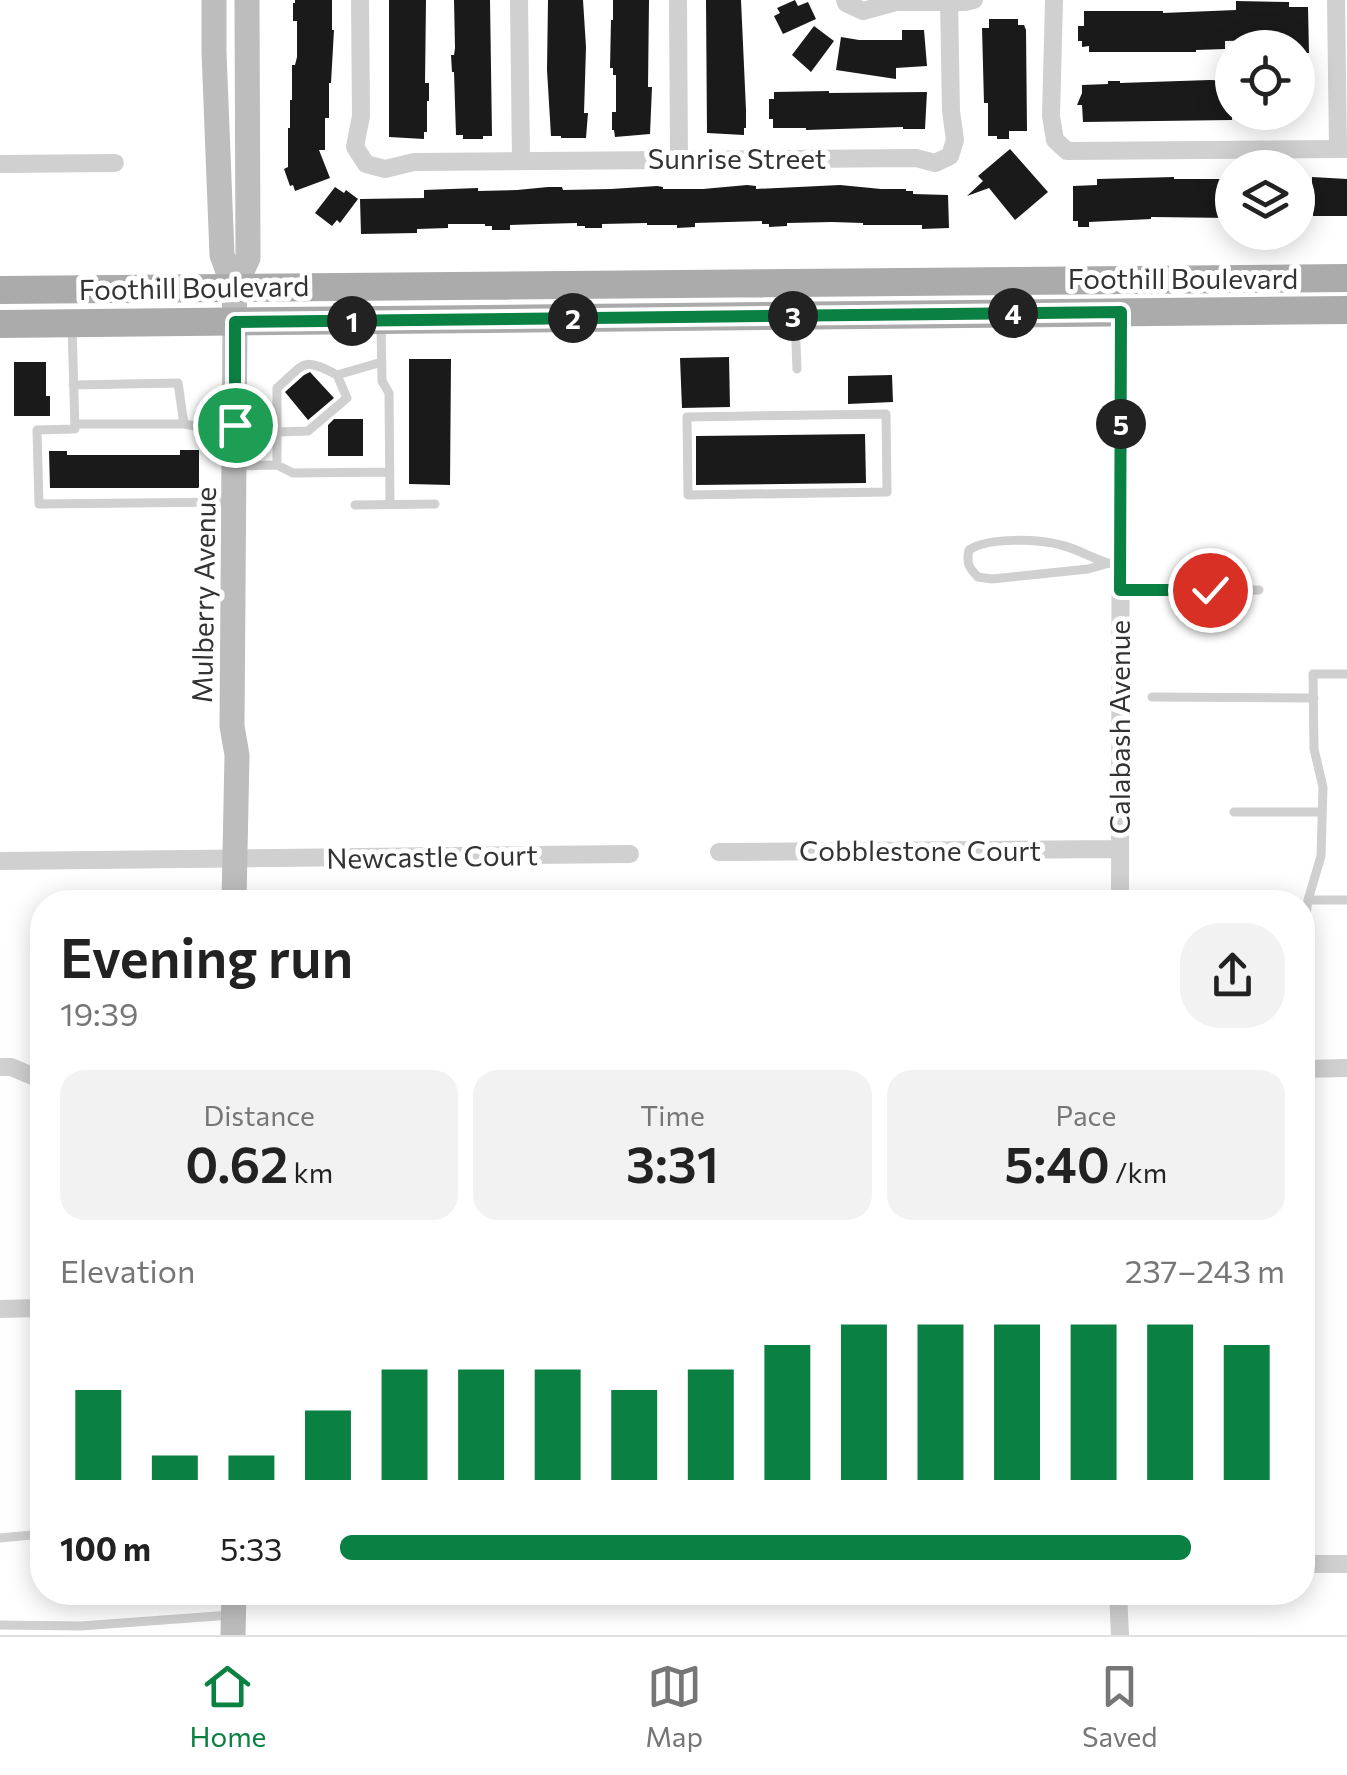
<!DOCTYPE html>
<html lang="en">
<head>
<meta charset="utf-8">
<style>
	body { margin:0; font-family:Commissioner,sans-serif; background:#f2f2f2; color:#222; height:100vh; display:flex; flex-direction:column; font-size:38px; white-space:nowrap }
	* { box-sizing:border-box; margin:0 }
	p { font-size:32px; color:#767676 }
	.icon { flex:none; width:55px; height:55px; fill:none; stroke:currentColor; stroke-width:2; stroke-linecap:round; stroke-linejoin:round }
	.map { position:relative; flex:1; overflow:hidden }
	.sheet { position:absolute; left:30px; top:890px; width:1285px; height:715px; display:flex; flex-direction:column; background:#fff; border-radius:40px; box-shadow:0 5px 25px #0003 }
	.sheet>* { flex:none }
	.buttons { position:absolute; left:1215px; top:30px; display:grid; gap:20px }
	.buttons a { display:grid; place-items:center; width:100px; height:100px; border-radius:50%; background:#fff; box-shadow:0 5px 25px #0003; font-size:50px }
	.pin { position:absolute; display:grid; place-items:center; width:85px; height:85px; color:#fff; margin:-42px; border:5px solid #fff; border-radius:50%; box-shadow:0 2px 10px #0007 }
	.km { position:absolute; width:50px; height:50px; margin:-25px; border-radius:50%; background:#222; color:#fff; font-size:28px; line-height:50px; text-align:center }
	.round { display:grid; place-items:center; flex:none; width:105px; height:105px; border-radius:40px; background:#f2f2f2 }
	.overview { display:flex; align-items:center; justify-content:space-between; height:170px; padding:0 30px }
	h1 { font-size:55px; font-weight:600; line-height:75px }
	.stats { display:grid; grid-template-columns:repeat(3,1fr); gap:15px; height:170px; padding:10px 30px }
	.stats div { display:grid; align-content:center; border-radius:25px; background:#f2f2f2; text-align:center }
	.stats b { font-size:50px; font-weight:600 }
	.stats small { font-size:28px; font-weight:400 }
	.stats p { font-size:28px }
	.chart { height:280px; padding:20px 30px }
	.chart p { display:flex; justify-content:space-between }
	.chart svg { width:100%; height:180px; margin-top:10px; stroke:#0b8043; stroke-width:6 }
	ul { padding:0 30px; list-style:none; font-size:32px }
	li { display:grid; grid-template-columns:160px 120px 1fr; align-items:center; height:75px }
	li i { height:25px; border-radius:12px; background:#0b8043 }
	.tab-bar { display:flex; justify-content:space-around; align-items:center; height:140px; border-top:2px solid #e0e0e0; background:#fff; font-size:28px; color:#767676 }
	.tab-bar a { display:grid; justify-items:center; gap:5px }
	.tab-bar .selected { color:#0b8043 }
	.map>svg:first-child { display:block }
	.building { fill:#1a1a1a }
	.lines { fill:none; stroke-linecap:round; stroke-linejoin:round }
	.lane { stroke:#d0d0d0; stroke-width:9 }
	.street { stroke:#d0d0d0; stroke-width:18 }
	.secondary { stroke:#bdbdbd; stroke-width:25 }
	.primary { stroke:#ababab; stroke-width:28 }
	.route-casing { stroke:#fff; stroke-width:20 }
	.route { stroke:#0b8043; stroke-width:12 }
	.labels { text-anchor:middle; stroke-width:10; stroke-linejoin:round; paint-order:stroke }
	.street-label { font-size:28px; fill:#333; stroke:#fff }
</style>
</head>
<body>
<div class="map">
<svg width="1347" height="1635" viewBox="0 0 1347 1635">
	<rect width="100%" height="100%" fill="#fff"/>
	<path class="building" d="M 295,0 L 332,0 L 332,30 L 334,30 L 331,83 L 329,83 L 329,118 L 325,118 L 325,150 L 319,150 L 330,178 L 295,191 L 293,185 L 290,186 L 284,169 L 288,167 L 288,128 L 290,128 L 290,100 L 292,100 L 292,65 L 295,65 L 297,57 L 297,21 L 293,21 L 293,3 L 295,3 Z
		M 389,0 L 426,0 L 425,83 L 429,83 L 429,101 L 427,101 L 427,132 L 424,132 L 424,139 L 389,137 Z
		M 454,0 L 490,0 L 492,136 L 483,136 L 483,139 L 463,139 L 463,135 L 456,135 L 454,72 L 452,72 L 451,55 L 454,55 L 455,48 Z
		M 548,0 L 583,0 L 586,47 L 584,113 L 588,113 L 586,138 L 561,138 L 561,136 L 551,136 L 547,70 Z
		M 613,0 L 649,0 L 648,87 L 652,87 L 650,134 L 615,137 L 614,130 L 612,130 L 612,112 L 616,112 L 616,75 L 613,75 L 613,68 L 610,68 L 611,20 L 613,20 Z
		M 706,0 L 741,0 L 746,110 L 746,128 L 744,128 L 744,135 L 707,133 Z
		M 795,0 L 798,6 L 808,2 L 816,19 L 783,34 L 774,16 L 780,13 L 777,8 Z
		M 1236,1 L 1289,2 L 1289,7 L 1308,7 L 1309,53 L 1298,53 L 1298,48 L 1267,48 L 1266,40 L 1225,41 L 1225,49 L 1196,50 L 1196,52 L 1089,52 L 1089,46 L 1082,47 L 1082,41 L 1078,41 L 1078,26 L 1084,26 L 1084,11 L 1163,11 L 1163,13 L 1236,10 Z
		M 989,19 L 1018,19 L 1018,25 L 1024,25 L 1026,30 L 1027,131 L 1009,131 L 1009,139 L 997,139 L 997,136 L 988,136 L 988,103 L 984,103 L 982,28 L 989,28 Z
		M 814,26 L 834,41 L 811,72 L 792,55 Z
		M 902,30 L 924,30 L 927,66 L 896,68 L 896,79 L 836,70 L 841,37 L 859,40 L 902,40 Z
		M 1210,80 L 1232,81 L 1232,120 L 1083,122 L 1082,105 L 1077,105 L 1082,93 L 1082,85 L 1108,84 L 1108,81 L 1120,81 L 1120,83 Z
		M 829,91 L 829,93 L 927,92 L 925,129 L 903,129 L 903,127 L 806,130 L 806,128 L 773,128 L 773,119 L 769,119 L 769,99 L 774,99 L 774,92 Z
		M 1010,149 L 1048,192 L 1015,220 L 989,188 L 967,196 L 983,181 L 978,176 Z
		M 1174,177 L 1174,179 L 1232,179 L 1232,218 L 1151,217 L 1151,219 L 1089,222 L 1089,227 L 1078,227 L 1078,221 L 1073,221 L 1073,186 L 1097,185 L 1097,179 Z
		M 1312,177 L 1347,179 L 1347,216 L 1313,216 L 1313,212 L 1298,212 L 1298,192 L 1312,192 Z
		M 747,185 L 756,186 L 756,189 L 840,185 L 881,189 L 906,189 L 906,191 L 913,191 L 913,194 L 948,195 L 949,228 L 922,229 L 922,225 L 863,225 L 863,223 L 832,222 L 787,223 L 787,226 L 769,227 L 769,224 L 762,224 L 762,221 L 695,223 L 695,227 L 677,228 L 677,225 L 647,225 L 647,223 L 602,224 L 602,228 L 585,228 L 585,226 L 577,226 L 577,223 L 540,224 L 510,225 L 510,230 L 492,230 L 492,226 L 485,226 L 485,224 L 448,224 L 448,228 L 417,229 L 417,233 L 361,234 L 360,199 L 424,198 L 424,190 L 478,188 L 478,191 L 517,190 L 548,187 L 562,187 L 563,190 L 611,189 L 657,186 L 663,187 L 663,189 L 703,189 Z
		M 335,187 L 344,193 L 346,190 L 358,199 L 340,223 L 337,220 L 332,226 L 315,213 Z
		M 729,357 L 730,407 L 682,408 L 680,358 Z
		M 409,359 L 451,359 L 450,485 L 409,484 Z
		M 14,362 L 46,362 L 46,396 L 50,396 L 50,416 L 14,416 Z
		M 310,372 L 334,398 L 308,420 L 285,392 L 304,375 Z
		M 892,375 L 893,402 L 848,404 L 848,376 Z
		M 334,419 L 363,419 L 363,456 L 328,456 L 328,425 Z
		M 865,434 L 866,483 L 696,485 L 696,436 Z
		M 180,450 L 199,450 L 199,488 L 50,488 L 49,451 L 67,451 L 67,455 L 180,455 Z"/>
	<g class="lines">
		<path class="lane" d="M 795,319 L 797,369
			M 381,323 L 382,381 L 389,393 L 390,504
			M 72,326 L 75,429 L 37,430 L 39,504 L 228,502
			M 73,385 L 178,383 L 184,424 L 75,424
			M 886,414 L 887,492 L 688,495 L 687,417 Z
			M 184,424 L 196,426 L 231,425
			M 277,432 L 308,431 L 347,398 L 337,375
			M 277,465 L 293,473 L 390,472
			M 236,466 L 277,465 L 277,388 C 306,363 301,356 337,375 L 382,362
			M 355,505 L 435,504
			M 1106,564 L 1088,569 L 992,579 L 978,577 C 969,568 966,563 969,550 C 988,537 1039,539 1061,545 C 1082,550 1099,563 1120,566
			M 1120,590 L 1259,590
			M 1152,697 L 1314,698
			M 1234,812 L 1322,812
			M 1308,900 L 1347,900
			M 1302,940 L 1308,900 L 1321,856 L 1323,787 L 1314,749 L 1313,674 L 1347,674
			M 0,1538 L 42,1534
			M 0,1625 L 81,1626 L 231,1615"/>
		<path class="street" d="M 360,0 L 361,116 L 355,147 L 366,164 L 385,169 L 414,162 L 916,158 L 935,163 L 950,156 L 955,140 L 951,111 L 949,0
			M 519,0 L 521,161
			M 678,0 L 679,159
			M 845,0 L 846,3 L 863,11 L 896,2 L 965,2 L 974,0
			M 1054,0 L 1051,116 L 1055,140 L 1067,151 L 1347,149
			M 1336,0 L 1338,149
			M 0,164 L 115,163
			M 719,852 L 1120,849
			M 0,861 L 630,854
			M 1120,902 L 1121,312
			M 0,1067 L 11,1067 L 42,1080
			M 1302,1069 L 1347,1068
			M 0,1309 L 42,1308
			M 1302,1564 L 1347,1564
			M 1118,1592 L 1120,1635"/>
		<path class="secondary" d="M 214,0 L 214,52 L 222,255 L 234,288 L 235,322 L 232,726 L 237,755 L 234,902
			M 234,288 L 248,258 L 247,0
			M 233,1635 L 234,1592"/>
		<path class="primary" d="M 0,290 L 1347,278
			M 0,324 L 1347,310"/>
	</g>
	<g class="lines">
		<defs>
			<path id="route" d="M 235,425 L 235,322 L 1121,312 L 1120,590 L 1210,590"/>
		</defs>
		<use href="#route" class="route-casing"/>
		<use href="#route" class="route"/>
	</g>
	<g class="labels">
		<g class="street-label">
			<text x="737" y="169">Sunrise Street</text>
			<text x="1183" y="289">Foothill Boulevard</text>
			<text transform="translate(194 288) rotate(-1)" y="10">Foothill Boulevard</text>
			<text transform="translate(204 595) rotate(-89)" y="10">Mulberry Avenue</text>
			<text transform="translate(1120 727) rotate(-90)" y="10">Calabash Avenue</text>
			<text x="920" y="861">Cobblestone Court</text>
			<text transform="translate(432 857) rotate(-1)" y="10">Newcastle Court</text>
		</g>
	</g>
</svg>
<div class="buttons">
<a><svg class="icon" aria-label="locate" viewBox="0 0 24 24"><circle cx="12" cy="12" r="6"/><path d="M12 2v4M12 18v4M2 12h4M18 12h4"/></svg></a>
<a><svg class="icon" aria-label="layers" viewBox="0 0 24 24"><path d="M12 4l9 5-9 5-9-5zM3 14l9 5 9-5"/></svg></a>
</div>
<div class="pin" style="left:235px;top:425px;background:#1e9e55"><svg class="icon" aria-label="arrive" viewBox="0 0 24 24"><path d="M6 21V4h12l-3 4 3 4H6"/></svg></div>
<div class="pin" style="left:1210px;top:590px;background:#d93025"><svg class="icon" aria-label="check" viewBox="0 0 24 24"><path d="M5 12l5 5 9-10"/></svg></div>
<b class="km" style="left:352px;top:321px">1</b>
<b class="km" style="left:573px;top:318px">2</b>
<b class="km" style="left:793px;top:316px">3</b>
<b class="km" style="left:1013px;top:313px">4</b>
<b class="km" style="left:1121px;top:424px">5</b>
<section class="sheet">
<div class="overview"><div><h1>Evening run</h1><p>19:39</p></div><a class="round"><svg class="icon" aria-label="share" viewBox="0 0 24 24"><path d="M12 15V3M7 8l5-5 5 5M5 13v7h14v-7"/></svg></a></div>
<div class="stats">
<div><p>Distance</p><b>0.62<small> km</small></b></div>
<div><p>Time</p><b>3:31</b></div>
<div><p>Pace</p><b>5:40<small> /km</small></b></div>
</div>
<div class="chart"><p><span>Elevation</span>237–243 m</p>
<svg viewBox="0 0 160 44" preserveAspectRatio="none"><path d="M5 44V22M15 44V38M25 44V38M35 44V27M45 44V17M55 44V17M65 44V17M75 44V22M85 44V17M95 44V11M105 44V6M115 44V6M125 44V6M135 44V6M145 44V6M155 44V11"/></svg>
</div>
<ul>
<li><b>100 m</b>5:33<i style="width:90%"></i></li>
</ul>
</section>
</div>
<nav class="tab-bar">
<a class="selected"><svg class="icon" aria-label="home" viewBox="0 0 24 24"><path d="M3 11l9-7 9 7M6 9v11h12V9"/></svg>Home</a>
<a><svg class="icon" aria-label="map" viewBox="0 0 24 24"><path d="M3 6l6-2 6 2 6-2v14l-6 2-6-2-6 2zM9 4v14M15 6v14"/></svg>Map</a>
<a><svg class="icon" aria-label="saved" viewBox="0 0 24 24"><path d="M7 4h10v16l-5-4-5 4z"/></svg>Saved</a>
</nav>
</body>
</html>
